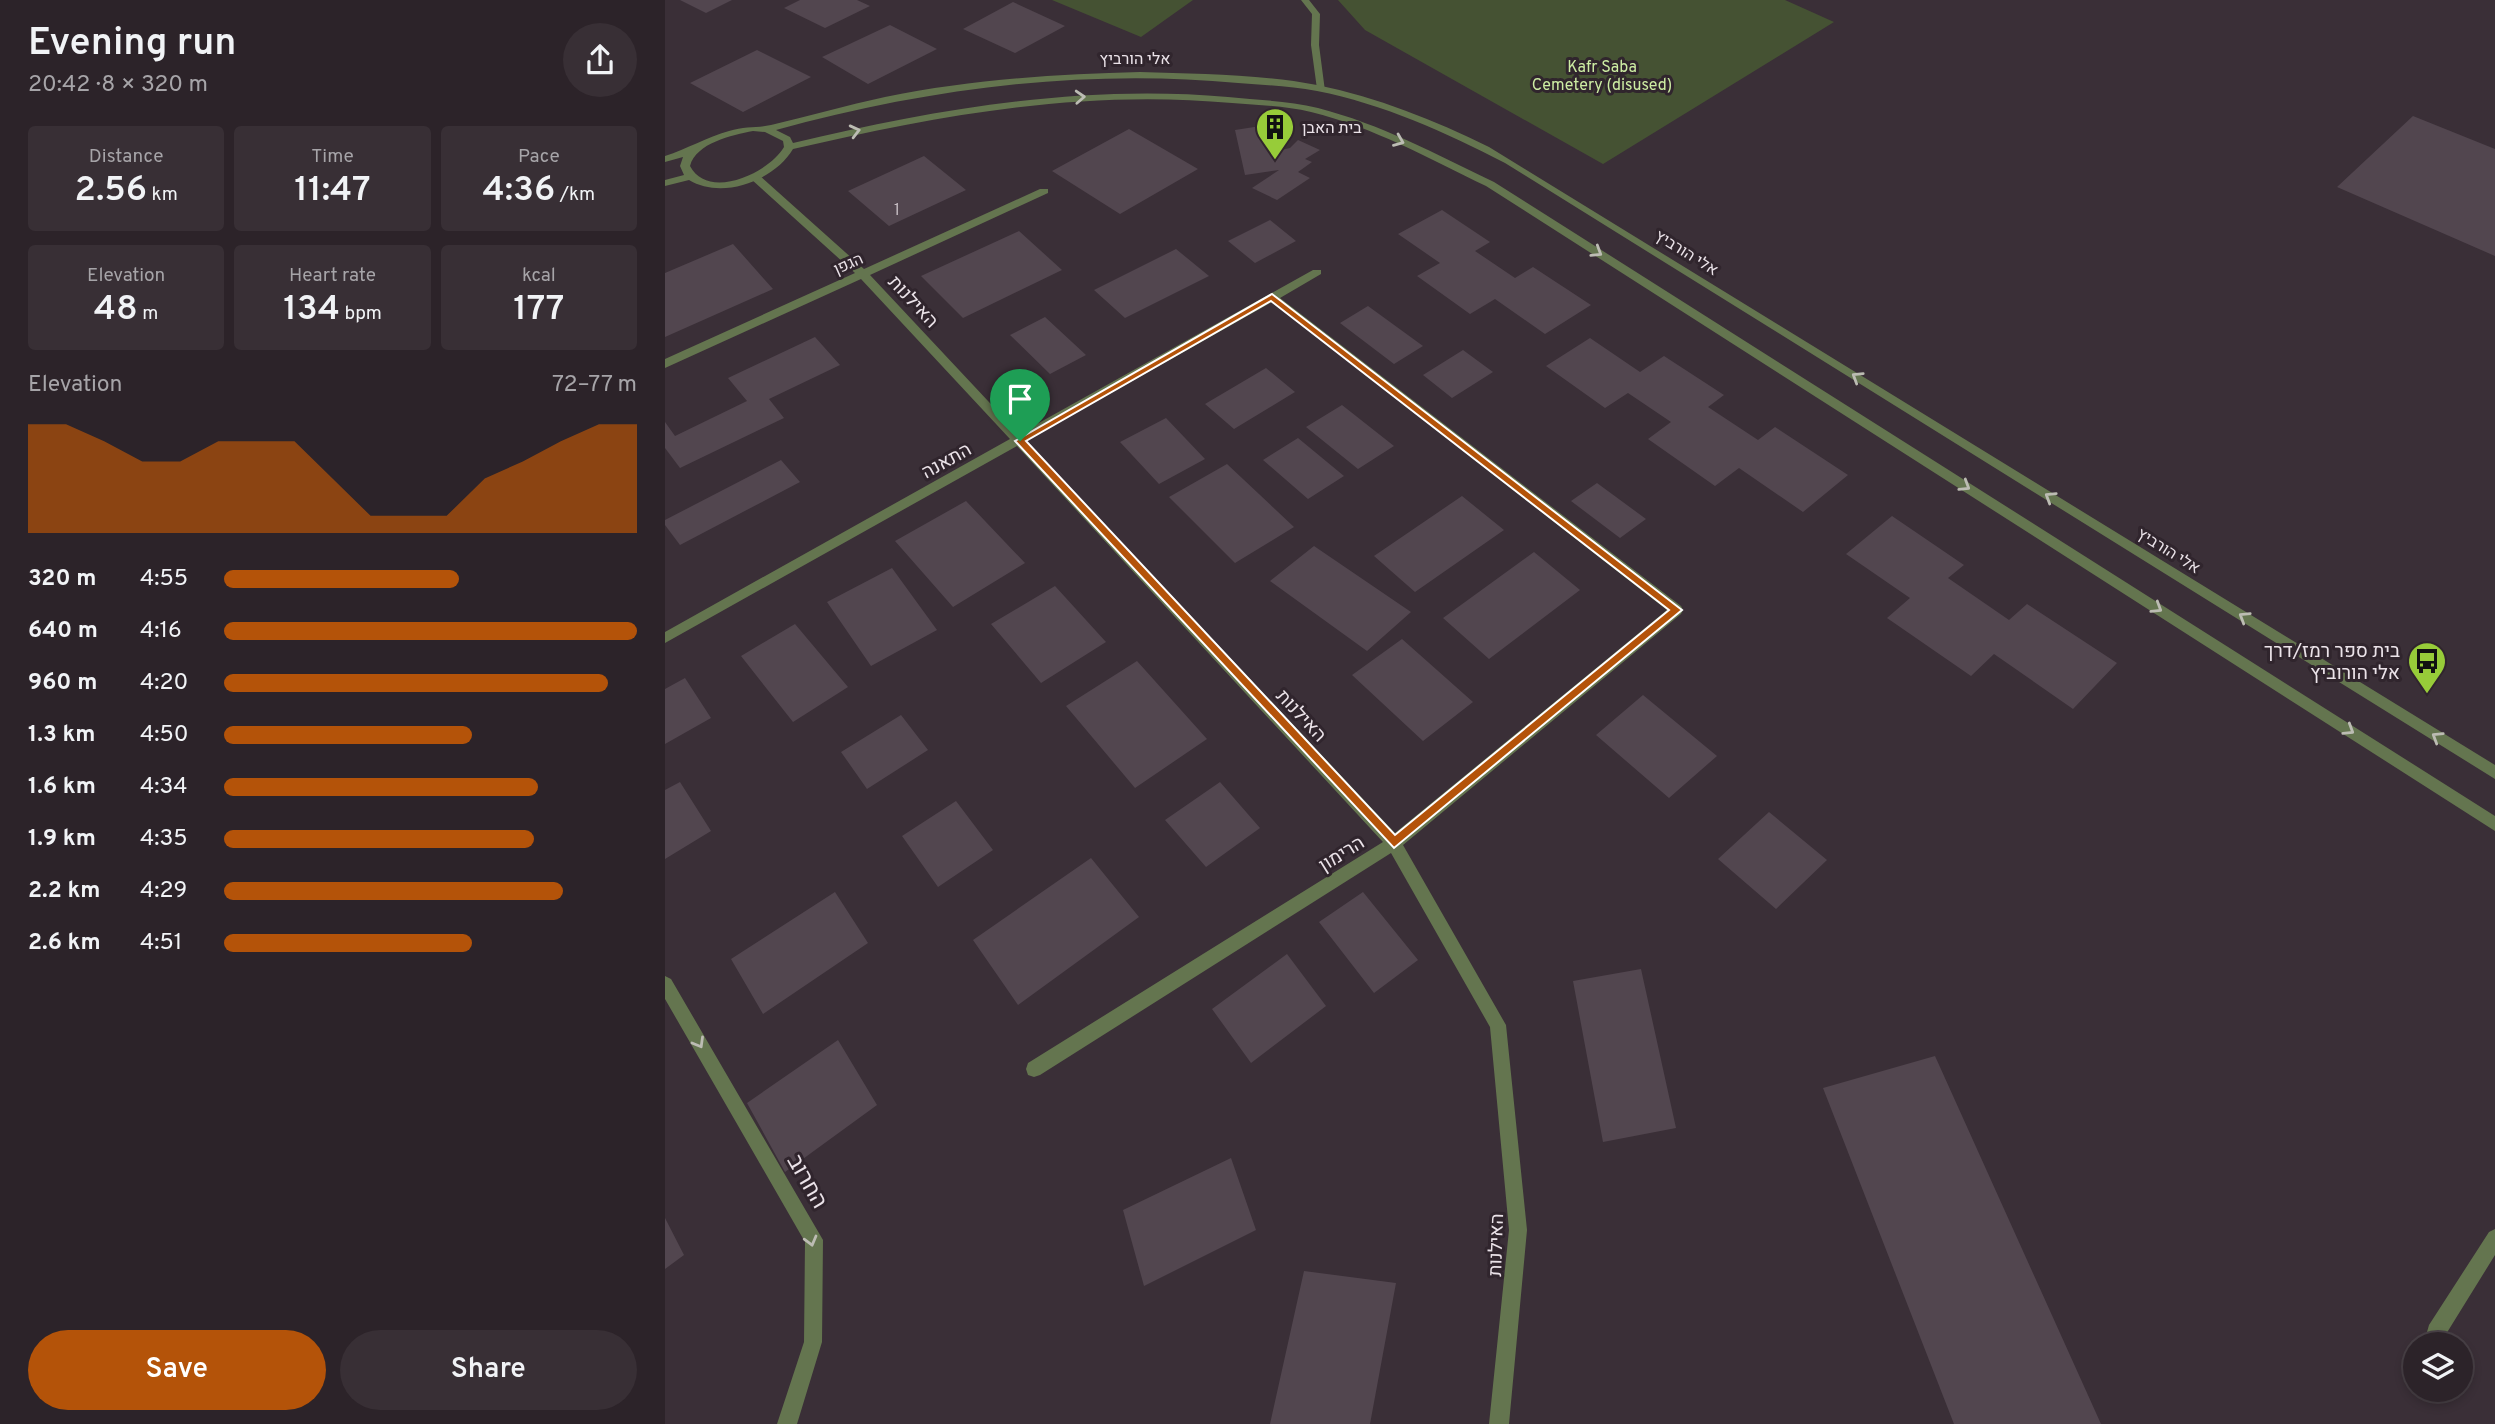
<!DOCTYPE html>
<html lang="en">
<head>
<meta charset="utf-8">
<style>
	body { margin:0; font-family:Overpass,Heebo,sans-serif; background:#382f35; color:#f1f3f6; height:100vh; display:flex; flex-direction:column; font-size:26px; white-space:nowrap }
	* { box-sizing:border-box; margin:0 }
	p { font-size:23px; color:#a6a4a8 }
	.icon { flex:none; width:38px; height:38px; fill:none; stroke:currentColor; stroke-width:2; stroke-linecap:round; stroke-linejoin:round }
	.map { position:relative; flex:1; overflow:hidden }
	.side { display:flex; flex-direction:column; background:#2c2329; width:665px }
	.side>* { flex:none }
	.tools { position:absolute; left:1738px; top:1332px; display:grid; gap:14px }
	.tools a { display:grid; place-items:center; width:70px; height:70px; border-radius:50%; background:#2c2329; box-shadow:0 4px 10px #0003,0 0 0 2px #484046; font-size:35px }
	.pin { position:absolute; display:grid; place-items:center; width:60px; height:60px; color:#fff; margin:-72px -30px; border-radius:50% 50% 50% 0; rotate:-45deg; box-shadow:0 0 7px #0007 }
	.pin .icon { rotate:45deg }
	.round { display:grid; place-items:center; flex:none; width:74px; height:74px; border-radius:37px; background:#382f35 }
	.overview { display:flex; align-items:center; justify-content:space-between; height:119px; padding:0 28px }
	h1 { font-size:38px; font-weight:600; line-height:52px }
	.metrics { display:grid; grid-template-columns:repeat(3,1fr); gap:10px; height:119px; padding:7px 28px }
	.metrics div { display:grid; align-content:center; border-radius:7px; background:#382f35; text-align:center }
	.metrics b { font-size:35px; font-weight:600 }
	.metrics small { font-size:19px; font-weight:400 }
	.metrics p { font-size:19px }
	.chart { height:196px; padding:14px 28px }
	.chart p { display:flex; justify-content:space-between }
	.chart svg { width:100%; height:126px; margin-top:7px; fill:#b45309; opacity:.7 }
	.button { display:flex; gap:14px; margin-top:auto; padding:14px 28px }
	.button a { flex:1; height:80px; border-radius:42px; background:#b45309; color:#fff; font-size:28px; font-weight:600; line-height:80px; text-align:center }
	.button a+a { background:#382f35; color:#f1f3f6 }
	ul { padding:0 28px; list-style:none; font-size:23px }
	li { display:grid; grid-template-columns:112px 84px 1fr; align-items:center; height:52px }
	li i { height:18px; border-radius:9px; background:#b45309 }
	main { display:flex; flex:1; min-height:0 }
	.map>svg:first-child { display:block }
	.green { fill:#455233 }
	.building { fill:#52464f }
	.lines { fill:none; stroke-linecap:round; stroke-linejoin:round }
	.minor { fill:#64754f; fill-rule:evenodd }
	.tertiary { fill:#64754f; fill-rule:evenodd }
	.oneway { stroke:#bcbcb3 }
	.route { fill:#b45309; stroke:#fff; stroke-width:2; fill-rule:evenodd }
	.labels { text-anchor:middle; stroke-width:6; stroke-linejoin:round; paint-order:stroke }
	.far-street-label { font-size:16px; fill:#ebe3e9; stroke:#30252d }
	.far-park-label { font-size:16px; fill:#cdeda3; stroke:#30252d }
	.far-poi-label { font-size:16px; fill:#ebe3e9; stroke:#30252d; text-anchor:start }
	.number-label { font-size:16px; fill:#c5bcc2 }
	.street-label { font-size:19px; fill:#ebe3e9; stroke:#30252d }
	.poi-label { font-size:19px; fill:#ebe3e9; stroke:#30252d; text-anchor:end }
	.near-street-label { font-size:23px; fill:#ebe3e9; stroke:#30252d }
</style>
</head>
<body>
<main>
<section class="side">
<div class="overview"><div><h1>Evening run</h1><p>20:42 · 8 × 320 m</p></div><a class="round"><svg class="icon" aria-label="share" viewBox="0 0 24 24"><path d="M12 15V3M7 8l5-5 5 5M5 13v7h14v-7"/></svg></a></div>
<div class="metrics">
<div><p>Distance</p><b>2.56<small> km</small></b></div>
<div><p>Time</p><b>11:47</b></div>
<div><p>Pace</p><b>4:36<small> /km</small></b></div>
</div>
<div class="metrics">
<div><p>Elevation</p><b>48<small> m</small></b></div>
<div><p>Heart rate</p><b>134<small> bpm</small></b></div>
<div><p>kcal</p><b>177</b></div>
</div>
<div class="chart"><p><span>Elevation</span>72–77 m</p>
<svg viewBox="0 0 160 44" preserveAspectRatio="none"><path d="M0 44V6L10 6L20 12L30 19L40 19L50 12L60 12L70 12L80 25L90 38L100 38L110 38L120 25L130 19L140 12L150 6L160 6V44z"/></svg>
</div>
<ul>
<li><b>320 m</b>4:55<i style="width:57%"></i></li>
<li><b>640 m</b>4:16<i style="width:100%"></i></li>
<li><b>960 m</b>4:20<i style="width:93%"></i></li>
<li><b>1.3 km</b>4:50<i style="width:60%"></i></li>
<li><b>1.6 km</b>4:34<i style="width:76%"></i></li>
<li><b>1.9 km</b>4:35<i style="width:75%"></i></li>
<li><b>2.2 km</b>4:29<i style="width:82%"></i></li>
<li><b>2.6 km</b>4:51<i style="width:60%"></i></li>
</ul>
<div class="button"><a>Save</a><a>Share</a></div>
</section>
<div class="map">
<svg width="1830" height="1424" viewBox="0 0 1830 1424">
	<rect width="100%" height="100%" fill="#3a2f37"/>
	<path class="green" d="M 387,0 L 528,0 L 476,37 Z
		M 673,0 L 1120,0 L 1169,22 L 938,164 L 700,30 Z"/>
	<path class="building" d="M 15,0 L 67,0 L 41,13 Z
		M 135,0 L 192,0 L 205,6 L 160,28 L 119,8 Z
		M 348,2 L 400,26 L 350,53 L 298,29 Z
		M 225,25 L 272,49 L 203,84 L 157,57 Z
		M 92,50 L 146,77 L 78,112 L 25,83 Z
		M 1748,116 L 1830,149 L 1830,256 L 1672,187 Z
		M 609,124 L 616,150 L 625,148 L 633,140 L 655,150 L 640,159 L 647,162 L 633,172 L 645,178 L 612,200 L 587,188 L 614,170 L 580,175 L 570,130 Z
		M 464,129 L 533,169 L 455,214 L 387,171 Z
		M 259,156 L 301,190 L 224,226 L 183,191 Z
		M 777,210 L 825,242 L 810,251 L 850,278 L 868,267 L 926,305 L 880,334 L 830,299 L 805,314 L 752,276 L 775,263 L 733,234 Z
		M 605,220 L 631,241 L 590,263 L 563,241 Z
		M 354,231 L 397,270 L 298,318 L 256,276 Z
		M 68,244 L 108,289 L 0,337 L 0,273 Z
		M 511,249 L 544,276 L 460,318 L 429,290 Z
		M 703,306 L 758,346 L 729,364 L 675,323 Z
		M 380,317 L 421,355 L 385,374 L 345,335 Z
		M 150,337 L 175,365 L 104,399 L 119,418 L 15,468 L 0,448 L 0,422 L 10,436 L 82,401 L 63,378 Z
		M 925,338 L 975,372 L 999,356 L 1059,395 L 1043,407 L 1093,440 L 1110,427 L 1183,475 L 1138,512 L 1074,468 L 1050,486 L 983,439 L 1006,422 L 963,393 L 940,408 L 881,366 Z
		M 798,350 L 828,372 L 787,398 L 758,375 Z
		M 601,368 L 630,392 L 569,429 L 540,404 Z
		M 677,405 L 729,446 L 693,469 L 641,427 Z
		M 501,418 L 540,459 L 494,484 L 455,442 Z
		M 633,438 L 679,476 L 643,499 L 598,460 Z
		M 116,460 L 135,482 L 15,545 L 0,525 L 0,520 Z
		M 562,464 L 629,527 L 570,563 L 504,497 Z
		M 932,483 L 981,519 L 955,538 L 906,501 Z
		M 797,496 L 839,530 L 750,592 L 709,556 Z
		M 301,501 L 360,563 L 288,607 L 230,541 Z
		M 1227,516 L 1299,565 L 1283,578 L 1344,620 L 1362,604 L 1452,663 L 1408,709 L 1329,654 L 1306,676 L 1222,618 L 1245,598 L 1181,554 Z
		M 649,546 L 746,612 L 702,651 L 605,581 Z
		M 869,552 L 915,590 L 824,659 L 778,618 Z
		M 227,568 L 272,630 L 206,666 L 162,602 Z
		M 390,586 L 441,642 L 376,683 L 326,624 Z
		M 130,624 L 183,687 L 128,722 L 76,656 Z
		M 737,639 L 808,702 L 758,741 L 687,675 Z
		M 472,661 L 542,739 L 470,788 L 401,706 Z
		M 20,678 L 46,718 L 0,744 L 0,689 Z
		M 978,695 L 1052,756 L 1004,798 L 931,735 Z
		M 236,715 L 263,750 L 202,789 L 176,752 Z
		M 15,782 L 46,831 L 0,859 L 0,790 Z
		M 555,782 L 595,828 L 541,867 L 500,820 Z
		M 291,801 L 328,850 L 273,887 L 237,836 Z
		M 1104,812 L 1162,860 L 1111,909 L 1053,859 Z
		M 426,858 L 474,917 L 353,1005 L 308,940 Z
		M 170,892 L 203,943 L 98,1014 L 66,959 Z
		M 698,892 L 753,960 L 709,993 L 654,922 Z
		M 622,954 L 661,1006 L 586,1063 L 547,1009 Z
		M 976,969 L 1011,1128 L 938,1142 L 908,981 Z
		M 173,1040 L 212,1105 L 120,1172 L 82,1103 Z
		M 1270,1056 L 1436,1424 L 1289,1424 L 1158,1088 Z
		M 566,1158 L 591,1230 L 479,1286 L 458,1210 Z
		M 0,1218 L 19,1255 L 0,1269 Z
		M 639,1271 L 731,1283 L 705,1424 L 605,1424 Z"/>
	<g class="lines">
		<path class="minor" d="M 636,0 L 644,0 L 655,14 L 654,45 L 660,91 L 652,89 L 646,45 L 647,14 Z
			M 86,175 L 94,175 L 199,269 L 375,189 L 383,189 L 383,193 L 205,275 L 354,434 L 648,270 L 656,270 L 656,274 L 615,298 L 1016,606 L 1018,610 L 1016,614 L 738,845 L 841,1025 L 862,1230 L 844,1424 L 824,1424 L 844,1230 L 825,1027 L 726,853 L 375,1075 L 369,1077 L 363,1075 L 361,1069 L 363,1063 L 718,842 L 352,446 L 0,643 L 0,632 L 345,439 L 196,279 L 0,368 L 0,359 L 190,273 L 86,179 ZM 607,302 L 1002,610 L 730,833 L 361,441 Z
			M 0,976 L 6,979 L 158,1240 L 157,1342 L 132,1424 L 112,1424 L 139,1342 L 140,1242 L 0,999 Z
			M 1830,1229 L 1830,1255 L 1778,1339 L 1771,1341 L 1764,1339 L 1762,1332 L 1764,1325 L 1824,1232 Z"/>
		<path class="tertiary" d="M 475,72 C 533,74 594,74 652,85 C 712,97 769,120 824,147 L 1830,765 L 1830,779 L 840,163 C 780,132 718,104 652,91 C 626,86 599,85 573,83 C 417,68 261,89 111,130 L 125,137 L 128,143 C 271,109 416,84 563,97 C 593,100 624,101 653,108 C 715,124 771,154 829,182 L 1830,816 L 1830,831 L 821,186 C 765,159 708,127 646,112 C 621,106 594,105 567,103 C 418,89 273,115 128,149 C 109,181 57,200 24,180 L 0,186 L 0,180 L 19,175 L 15,166 L 18,157 L 0,162 L 0,156 C 22,149 42,137 64,131 C 80,126 93,128 106,125 C 144,116 182,105 220,97 C 304,80 389,74 475,72 ZM 88,131 L 100,132 L 118,141 L 119,147 C 104,173 43,201 25,166 C 31,143 67,135 88,131 Z"/>
	</g>
	<defs><path id="oneway-chevron" d="M-2-3.5L2.5 0L-2 3.5" fill="none" stroke-width="1.6" stroke-linecap="round" stroke-linejoin="round" transform="scale(1.75)"/></defs>
	<g class="oneway">
		<use href="#oneway-chevron" transform="translate(415 97) rotate(-3)"/>
		<use href="#oneway-chevron" transform="translate(190 131) rotate(-14)"/>
		<use href="#oneway-chevron" transform="translate(734 141) rotate(22)"/>
		<use href="#oneway-chevron" transform="translate(932 252) rotate(32)"/>
		<use href="#oneway-chevron" transform="translate(1192 377) rotate(-148)"/>
		<use href="#oneway-chevron" transform="translate(1300 486) rotate(32)"/>
		<use href="#oneway-chevron" transform="translate(1385 497) rotate(-148)"/>
		<use href="#oneway-chevron" transform="translate(1492 608) rotate(32)"/>
		<use href="#oneway-chevron" transform="translate(1579 617) rotate(-148)"/>
		<use href="#oneway-chevron" transform="translate(1684 730) rotate(32)"/>
		<use href="#oneway-chevron" transform="translate(1772 737) rotate(-148)"/>
		<use href="#oneway-chevron" transform="translate(34 1043) rotate(60)"/>
		<use href="#oneway-chevron" transform="translate(146 1241) rotate(75)"/>
	</g>
	<path class="route" d="M 607,294 L 1017,610 L 729,848 L 350,441 ZM 606,301 L 1004,610 L 730,835 L 361,441 Z"/>
	<defs>
		<symbol id="building-pin" viewBox="-11 -11 22 30"><path d="M0 17L-7.5 6A9.5 9.5 0 1 1 7.5 6Z" fill="#97cc39" stroke="#30252d"/><path d="M-4-6H4V6H1V3H-1V6H-4ZM-2.5-4.3h1.7v1.8h-1.7ZM.8-4.3h1.7v1.8H.8ZM-2.5-1h1.7V.8h-1.7ZM.8-1h1.7V.8H.8Z" fill="#111"/></symbol>
		<symbol id="bus-pin" viewBox="-11 -11 22 30"><path d="M0 17L-7.5 6A9.5 9.5 0 1 1 7.5 6Z" fill="#97cc39" stroke="#30252d"/><path d="M-5-6H5V4H4V6H2V4H-2V6H-4V4H-5ZM-3.5-4V0h7V-4ZM-3.5 1.2v1.5H-2V1.2ZM2 1.2v1.5H3.5V1.2Z" fill="#111"/></symbol>
	</defs>
	<g fill-rule="evenodd">
		<use href="#building-pin" x="588" y="105" width="44" height="60"/>
		<use href="#bus-pin" x="1740" y="639" width="44" height="60"/>
	</g>
	<g class="labels">
		<g class="far-street-label">
			<text x="470" y="64">אלי הורביץ</text>
			<text transform="translate(1022 252) rotate(32)" y="6">אלי הורביץ</text>
			<text transform="translate(183 263) rotate(-24)" y="6">הגפן</text>
			<text transform="translate(1504 550) rotate(32)" y="6">אלי הורביץ</text>
		</g>
		<g class="far-park-label">
			<text x="937" y="72">Kafr Saba<tspan x="937" dy="18">Cemetery (disused)</tspan></text>
		</g>
		<g class="far-poi-label">
			<text x="637" y="133">בית האבן</text>
		</g>
		<g class="number-label">
			<text x="232" y="215">1</text>
		</g>
		<g class="street-label">
			<text transform="translate(249 301) rotate(47)" y="7">האילנות</text>
			<text transform="translate(281 460) rotate(-29)" y="7">התאנה</text>
			<text transform="translate(637 715) rotate(47)" y="7">האילנות</text>
			<text transform="translate(676 853) rotate(-32)" y="7">הרימון</text>
			<text transform="translate(830 1245) rotate(-88)" y="7">האילנות</text>
		</g>
		<g class="poi-label">
			<text x="1735" y="657">בית ספר רמז/דרך<tspan x="1735" dy="22">אלי הורוביץ</tspan></text>
		</g>
		<g class="near-street-label">
			<text transform="translate(143 1181) rotate(60)" y="8">החרוב</text>
		</g>
	</g>
</svg>
<div class="tools">
<a><svg class="icon" aria-label="layers" viewBox="0 0 24 24"><path d="M12 4l9 5-9 5-9-5zM3 14l9 5 9-5"/></svg></a>
</div>
<div class="pin" style="left:355px;top:441px;background:#1e9e55"><svg class="icon" aria-label="arrive" viewBox="0 0 24 24"><path d="M6 21V4h12l-3 4 3 4H6"/></svg></div>
</div>
</main>
</body>
</html>
